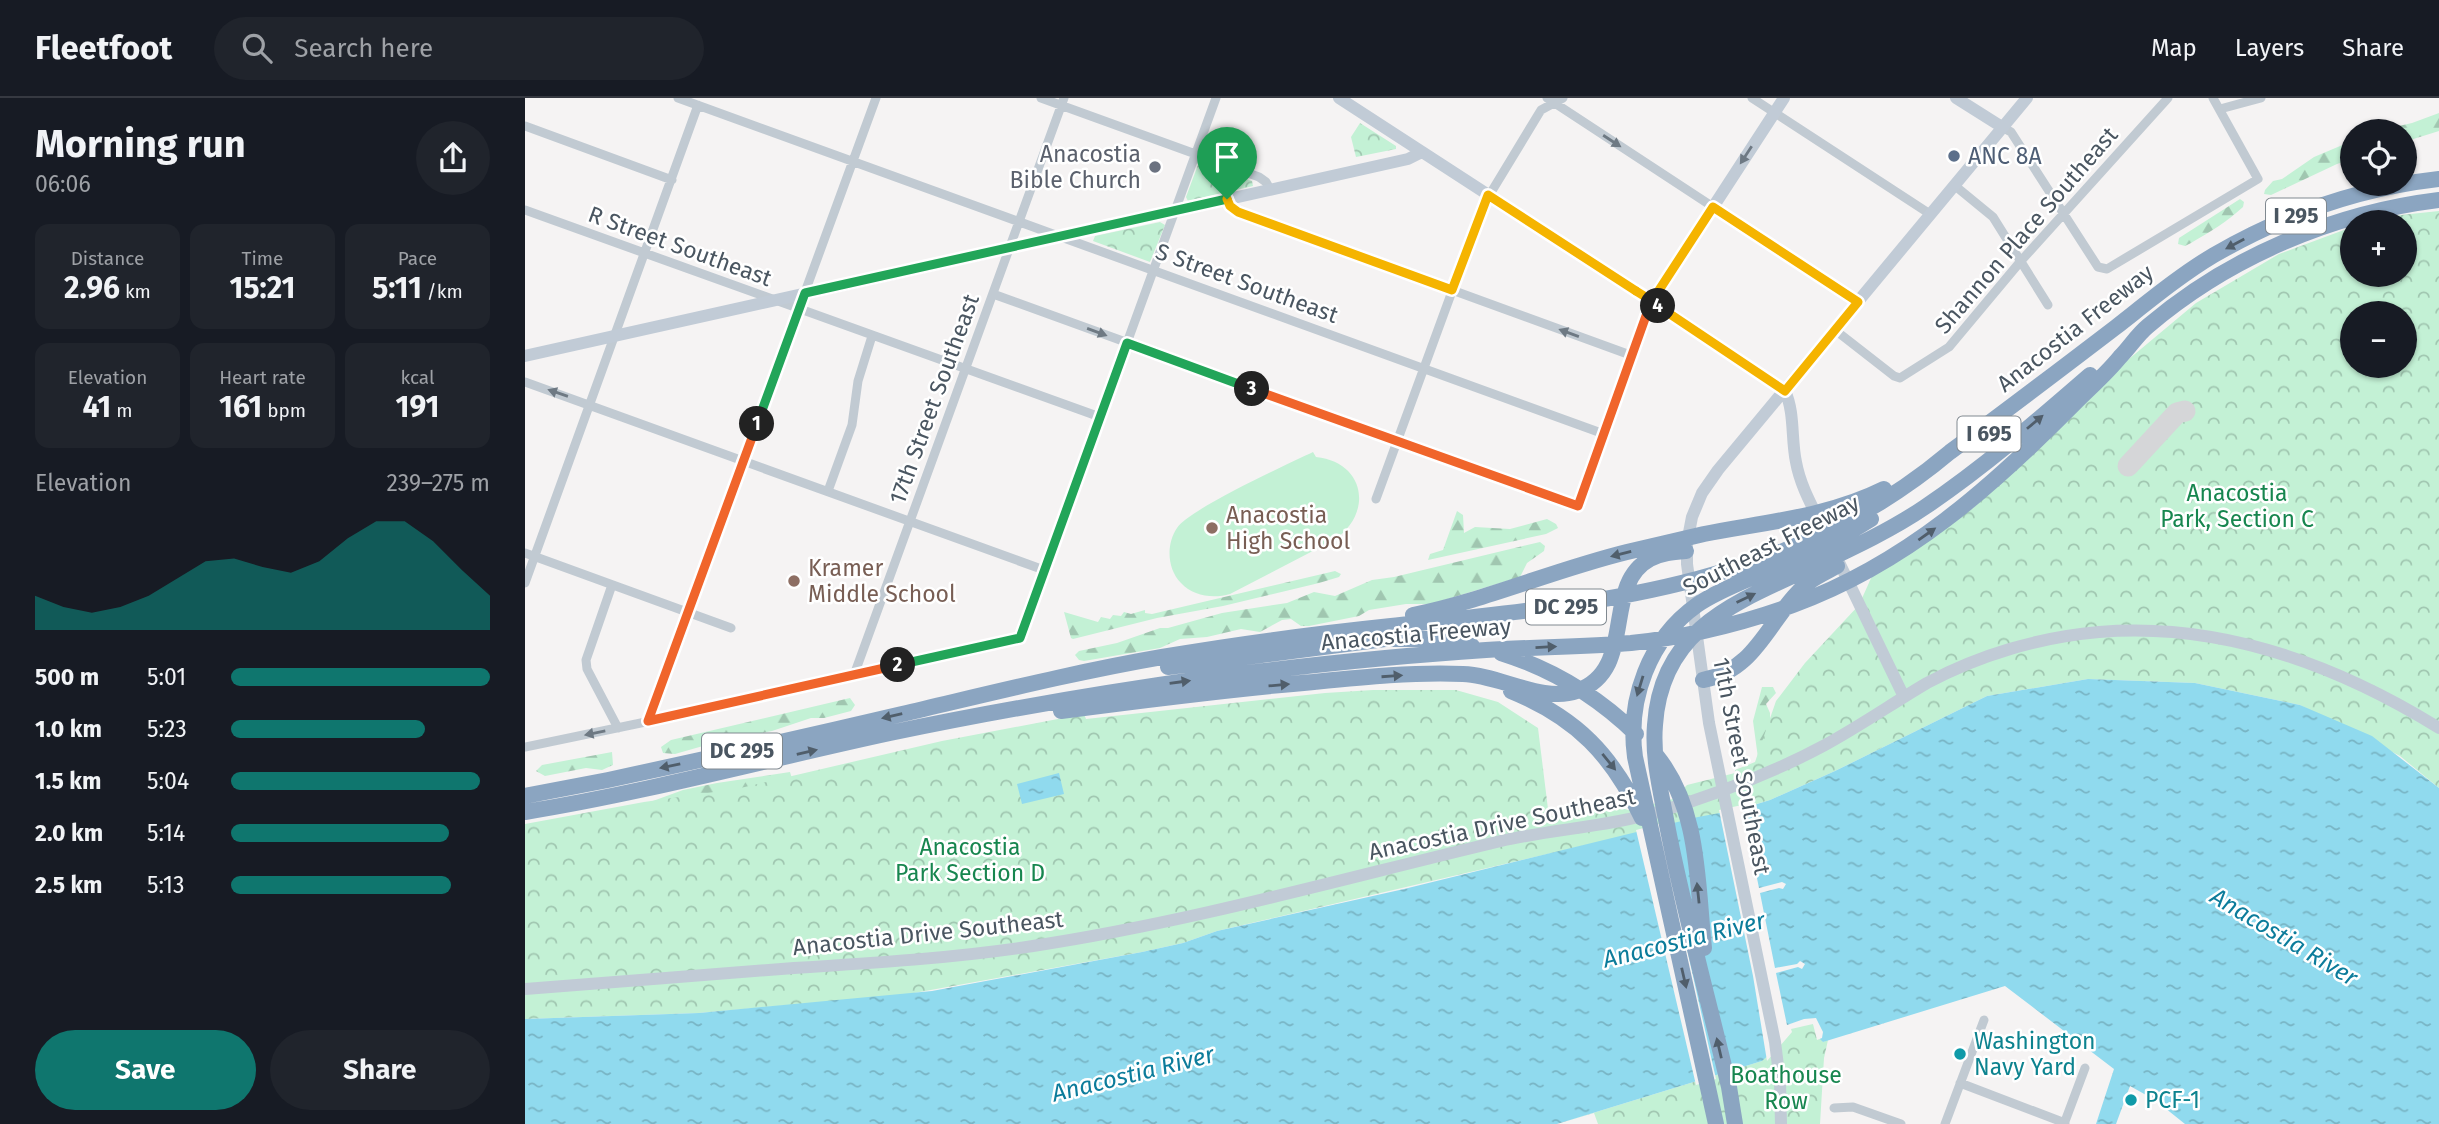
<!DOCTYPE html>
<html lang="en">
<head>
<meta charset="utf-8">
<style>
	body { margin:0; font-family:"Fira Sans",sans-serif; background:#20242c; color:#f1f3f6; height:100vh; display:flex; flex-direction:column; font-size:26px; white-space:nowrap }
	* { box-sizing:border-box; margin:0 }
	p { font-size:23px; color:#9ea1a6 }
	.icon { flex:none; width:38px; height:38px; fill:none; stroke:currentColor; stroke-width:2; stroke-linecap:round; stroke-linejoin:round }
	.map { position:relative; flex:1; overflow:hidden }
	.panel { display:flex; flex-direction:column; background:#171b24; width:525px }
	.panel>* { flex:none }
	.buttons { position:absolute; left:1815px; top:21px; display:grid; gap:14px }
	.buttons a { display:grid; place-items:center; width:77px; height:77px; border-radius:50%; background:#171b24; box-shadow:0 2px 5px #0004; font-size:35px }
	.pin { position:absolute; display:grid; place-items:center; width:60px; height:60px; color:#fff; margin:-72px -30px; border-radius:50% 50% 50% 0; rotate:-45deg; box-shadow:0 0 7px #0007 }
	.pin .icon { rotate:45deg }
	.km { position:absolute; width:35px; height:35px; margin:-18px; border-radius:50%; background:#222; color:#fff; font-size:19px; line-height:35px; text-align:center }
	.round { display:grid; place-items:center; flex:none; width:74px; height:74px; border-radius:37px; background:#20242c }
	.overview { display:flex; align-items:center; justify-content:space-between; height:119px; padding:0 35px }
	h1 { font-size:38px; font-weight:700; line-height:52px }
	.stats { display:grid; grid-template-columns:repeat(3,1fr); gap:10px; height:119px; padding:7px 35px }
	.stats div { display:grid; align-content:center; border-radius:14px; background:#20242c; text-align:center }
	.stats b { font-size:30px; font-weight:700 }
	.stats small { font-size:19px; font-weight:400 }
	.stats p { font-size:19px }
	.chart { height:196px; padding:14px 35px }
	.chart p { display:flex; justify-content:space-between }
	.chart svg { width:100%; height:126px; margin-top:7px; fill:#0f766e; opacity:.7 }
	.cta { display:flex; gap:14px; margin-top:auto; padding:14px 35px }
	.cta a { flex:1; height:80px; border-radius:42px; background:#0f766e; color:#fff; font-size:28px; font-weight:700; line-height:80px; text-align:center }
	.cta a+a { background:#20242c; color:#f1f3f6 }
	ul { padding:0 35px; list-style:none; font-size:23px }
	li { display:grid; grid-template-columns:112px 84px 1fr; align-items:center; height:52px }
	li i { height:18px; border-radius:9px; background:#0f766e }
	header { display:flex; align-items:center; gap:42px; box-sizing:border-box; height:98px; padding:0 35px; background:#171b24; border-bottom:2px solid #363941 }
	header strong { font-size:33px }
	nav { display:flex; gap:38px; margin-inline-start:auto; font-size:24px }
	.search { width:490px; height:63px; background:#20242c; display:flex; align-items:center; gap:18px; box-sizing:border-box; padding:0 24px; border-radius:38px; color:#9ea1a6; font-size:26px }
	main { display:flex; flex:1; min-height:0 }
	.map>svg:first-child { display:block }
	.forest { fill:url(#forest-firs) }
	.park { fill:url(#park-crowns); fill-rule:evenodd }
	.garden { fill:#c3f1d5 }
	.water { fill:url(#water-ripples) }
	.pier { fill:#f5f3f3 }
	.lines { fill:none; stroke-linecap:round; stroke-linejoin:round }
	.taxiway { stroke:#d5d6d8; stroke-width:21 }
	.street { stroke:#c1cad2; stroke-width:9 }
	.secondary { stroke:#c1cbd6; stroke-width:12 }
	.highway { stroke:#8ba5c1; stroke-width:16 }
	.oneway { fill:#6e7983 }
	.oneway2 { fill:#6e7984 }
	.oneway3 { fill:#505e6b }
	.split-1-casing { stroke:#fff; stroke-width:14 }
	.split-2-casing { stroke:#fff; stroke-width:14 }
	.split-3-casing { stroke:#fff; stroke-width:14 }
	.split-4-casing { stroke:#fff; stroke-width:14 }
	.split-5-casing { stroke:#fff; stroke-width:14 }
	.split-6-casing { stroke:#fff; stroke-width:14 }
	.split-1 { stroke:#22a559; stroke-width:9 }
	.split-2 { stroke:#f0652b; stroke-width:9 }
	.split-3 { stroke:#22a559; stroke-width:9 }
	.split-4 { stroke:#f0652b; stroke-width:9 }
	.split-5 { stroke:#f5b400; stroke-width:9 }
	.split-6 { stroke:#f5b400; stroke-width:9 }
	.service-dot { fill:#5c6f8a; stroke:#fff; stroke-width:2.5 }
	.worship-dot { fill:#6b7280; stroke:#fff; stroke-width:2.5 }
	.education-dot { fill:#8d6e63; stroke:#fff; stroke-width:2.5 }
	.culture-dot { fill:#0f9aa8; stroke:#fff; stroke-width:2.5 }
	.labels { text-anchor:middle; stroke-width:5; stroke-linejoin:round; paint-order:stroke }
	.shield { fill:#fff; stroke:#808990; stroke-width:2 }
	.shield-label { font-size:21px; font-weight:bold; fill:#4a5661 }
	.worship-label { font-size:23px; fill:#5b616d; stroke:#fff; text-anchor:end }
	.service-label { font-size:23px; fill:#4e5e75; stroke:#fff; text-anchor:start }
	.street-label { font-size:23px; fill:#4a5661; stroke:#fff }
	.park-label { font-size:23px; fill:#17864f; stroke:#fff }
	.education-label { font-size:23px; fill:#785e54; stroke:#fff; text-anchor:start }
	.culture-label { font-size:23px; fill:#0d838f; stroke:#fff; text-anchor:start }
	.water-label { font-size:24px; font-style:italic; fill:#0c7c9b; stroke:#fff }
</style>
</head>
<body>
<header>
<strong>Fleetfoot</strong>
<div class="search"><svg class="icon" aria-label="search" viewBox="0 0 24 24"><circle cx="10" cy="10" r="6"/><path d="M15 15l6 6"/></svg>Search here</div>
<nav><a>Map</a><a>Layers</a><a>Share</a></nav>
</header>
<main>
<section class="panel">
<div class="overview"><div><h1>Morning run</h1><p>06:06</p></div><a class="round"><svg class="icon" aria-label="share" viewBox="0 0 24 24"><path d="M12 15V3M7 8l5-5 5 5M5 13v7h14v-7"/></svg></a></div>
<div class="stats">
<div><p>Distance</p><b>2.96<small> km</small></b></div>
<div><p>Time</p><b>15:21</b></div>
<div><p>Pace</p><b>5:11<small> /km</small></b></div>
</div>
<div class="stats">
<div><p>Elevation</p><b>41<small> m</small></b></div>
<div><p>Heart rate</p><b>161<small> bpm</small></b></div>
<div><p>kcal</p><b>191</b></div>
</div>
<div class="chart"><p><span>Elevation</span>239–275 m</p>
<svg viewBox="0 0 160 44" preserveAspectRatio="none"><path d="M0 44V32L10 36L20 38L30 36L40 32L50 26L60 20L70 19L80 22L90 24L100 20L110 12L120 6L130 6L140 13L150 23L160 32V44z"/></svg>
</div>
<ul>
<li><b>500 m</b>5:01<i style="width:100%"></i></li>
<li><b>1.0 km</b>5:23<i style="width:75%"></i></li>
<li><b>1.5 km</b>5:04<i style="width:96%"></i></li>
<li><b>2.0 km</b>5:14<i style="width:84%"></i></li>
<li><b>2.5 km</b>5:13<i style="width:85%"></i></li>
</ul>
<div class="cta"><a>Save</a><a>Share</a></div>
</section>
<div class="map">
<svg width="1914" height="1026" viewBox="0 0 1914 1026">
	<defs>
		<pattern id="forest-firs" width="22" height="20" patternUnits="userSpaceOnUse" patternTransform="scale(1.75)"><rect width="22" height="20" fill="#c3f1d5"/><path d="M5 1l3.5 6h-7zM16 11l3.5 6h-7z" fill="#a0c6b0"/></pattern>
		<pattern id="park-crowns" width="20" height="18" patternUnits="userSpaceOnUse" patternTransform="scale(1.75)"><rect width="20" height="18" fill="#c3f1d5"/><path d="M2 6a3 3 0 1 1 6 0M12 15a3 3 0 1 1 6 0" fill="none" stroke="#a0c6b0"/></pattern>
		<pattern id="water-ripples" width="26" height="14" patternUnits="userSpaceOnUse" patternTransform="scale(1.75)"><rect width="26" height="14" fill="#90daee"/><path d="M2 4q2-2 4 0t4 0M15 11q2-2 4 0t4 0" fill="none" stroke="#78b4c4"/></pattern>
	</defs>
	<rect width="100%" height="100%" fill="#f5f3f3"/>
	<path class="forest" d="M 1914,15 L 1914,33 L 1882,43 L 1880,44 L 1880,33 L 1852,33 L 1887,25 Z
		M 1827,43 L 1827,61 L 1812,66 L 1746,97 L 1739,96 L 1740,92 L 1748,83 L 1757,81 L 1789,59 Z
		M 1715,101 L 1719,104 L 1718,109 C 1703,123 1685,134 1666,145 L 1660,148 L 1653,146 L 1654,140 Z
		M 932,413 L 938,417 L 939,435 L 950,429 L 985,431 L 1022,421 L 1031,426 L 1033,430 L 1021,436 L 903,462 L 905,456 L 918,452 Z
		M 1015,444 L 1020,448 L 1019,453 L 1002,465 L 995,479 L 906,506 L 881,506 L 844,512 L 834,518 L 784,528 L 776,528 L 766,521 L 757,522 L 735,534 L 716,531 L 682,539 L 655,541 L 635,550 L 559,563 L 554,562 L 550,557 L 554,553 L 592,545 L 635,530 L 643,530 L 697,515 L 762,505 L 789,494 L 810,498 L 847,482 L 869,479 Z
		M 810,473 L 816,476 L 814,479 L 794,485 L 698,508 L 632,520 L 548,541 L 546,540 L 539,514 L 573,524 L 576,519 L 585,521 L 588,517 L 596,518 L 599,514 L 606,516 L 620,512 L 620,515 L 627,516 Z
		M 1237,589 L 1248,589 L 1251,595 L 1241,606 L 1245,615 L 1245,625 L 1233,660 L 1228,623 Z
		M 325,600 L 330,607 L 326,613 L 299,620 L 286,620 L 247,633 L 192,644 L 150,656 L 138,655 L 136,649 L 146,642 Z
		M 87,654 L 88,667 L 77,672 L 61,670 L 20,678 L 11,673 L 17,667 Z
		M 265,674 L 269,687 L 0,732 L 117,707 L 158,692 L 192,685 Z"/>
	<path class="park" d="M 835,25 L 871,48 L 871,51 L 831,59 L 826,39 Z
		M 674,64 L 727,83 L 728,88 L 663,103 L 661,99 Z
		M 1914,113 L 1914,690 L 1875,658 L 1775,607 L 1670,585 L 1563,581 L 1462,598 L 1310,673 L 1245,702 L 1215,711 L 692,833 L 658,845 L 617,854 L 378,897 L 174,915 L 0,921 L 0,726 L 119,704 L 211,691 L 417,643 L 559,616 L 561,621 L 800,595 L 848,592 L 931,592 L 973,604 L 1013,630 L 1024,719 L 1072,708 L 1094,709 L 1103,712 L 1148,701 L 1162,687 L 1210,675 L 1210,672 L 1230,664 L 1251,603 L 1280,565 L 1334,507 L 1347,478 L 1448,410 L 1592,271 L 1671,205 L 1754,156 L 1827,129 L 1827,177 L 1880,177 L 1880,124 L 1847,124 L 1876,117 ZM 1827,215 L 1880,215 L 1880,268 L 1827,268 Z
		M 635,124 L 640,127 L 625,164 L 568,143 L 570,138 Z
		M 1286,922 L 1298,944 L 1303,942 L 1299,960 L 1295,1026 L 1073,1026 L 1069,1015 L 1032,1026 L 1237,963 L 1269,927 Z"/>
	<path class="garden" d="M 788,354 L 791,359 C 840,364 849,415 809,442 L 705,496 C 688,501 668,498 656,485 C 642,471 641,446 652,430 C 664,411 763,366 788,354 Z"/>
	<path class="water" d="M 1563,581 L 1670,585 L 1775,607 L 1847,638 L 1914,690 L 1914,1026 L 1660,1026 L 1630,1002 L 1605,988 L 1591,1026 L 1571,1026 L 1589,971 L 1480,888 L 1298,944 L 1295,941 L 1292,927 L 1287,922 L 1269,927 L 1247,954 L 1237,963 L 1032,1026 L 0,1026 L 0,921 L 174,915 L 407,893 L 617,854 L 658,845 L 692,833 L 879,791 L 1173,719 L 1216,711 L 1245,702 L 1310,673 L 1462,598 Z
		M 534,675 L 539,696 L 497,706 L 492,686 Z"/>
	<path class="pier" d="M 1217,707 L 1234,790 L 1257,784 L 1261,786 L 1258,791 L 1254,790 L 1235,795 L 1250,870 L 1272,866 L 1275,863 L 1280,866 L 1277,871 L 1273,869 L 1251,875 L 1262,927 L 1279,921 L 1291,920 L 1298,934 L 1297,940 L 1292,942 L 1288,926 L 1266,931 L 1267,934 L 1242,963 L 1228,878 L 1194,712 Z
		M 1134,726 L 1191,981 L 1171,987 L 1111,732 Z"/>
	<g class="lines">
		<path class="taxiway" d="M 1603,368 L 1652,315 L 1660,313"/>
		<path class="street" d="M 153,0 L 1079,336
			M 516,0 L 734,79 L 741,84 L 745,91
			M 1022,0 L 1333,204
			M 1227,0 L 1405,116
			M 1695,11 L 1736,0
			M 0,28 L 147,82
			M 1477,29 L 1486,34 L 1573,169 L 1582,171 L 1733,81 L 1688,0
			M 1429,87 L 1468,119 L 1523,207
			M 702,101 L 705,108 L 713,114 L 1108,258
			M 0,112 L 575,319
			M 468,196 L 1053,408 L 1127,203
			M 1310,232 L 1369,278 L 1375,280 L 1424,249 L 1495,164 L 1643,0
			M 0,284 L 519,472
			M 303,393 L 327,327 L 333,283 L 347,238
			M 851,401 L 959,106 L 1016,12 L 1038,0
			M 0,455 L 206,530
			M 0,485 L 173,7
			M 87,487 L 61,562 L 62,571 L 93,630
			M 329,577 L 539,0
			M 123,623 L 351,0
			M 0,649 L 183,611 L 495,539 L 691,0
			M 1435,985 L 1540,1025
			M 1309,1010 L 1328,1009 L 1376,1026
			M 1420,1026 L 1459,922
			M 1539,1026 L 1560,970"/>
		<path class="secondary" d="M 814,0 L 1127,203 L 1260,293 C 1270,315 1266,341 1271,364 C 1276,392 1292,416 1303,441
			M 1431,0 L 1477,29
			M 1127,203 L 1259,0
			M 0,258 L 883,61 L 897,54
			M 1311,458 L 1379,599
			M 0,891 C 90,884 179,877 269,870 C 349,865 429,860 508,848 C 666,824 820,780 976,743 C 1028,731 1081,729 1133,714 C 1189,697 1248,675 1300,647 C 1335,628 1368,605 1402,585 C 1454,557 1515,539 1574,534 C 1695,524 1812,567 1914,630
			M 1256,1026 L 1255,984 L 1250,944 L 1184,625 L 1162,466 L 1162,445 L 1167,419 L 1177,395 L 1193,372 L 1502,0"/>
		<path class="highway" d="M 888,517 C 961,502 1029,472 1102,454 C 1128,448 1153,442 1179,436 C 1240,424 1303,419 1359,391
			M 976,555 C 1027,571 1073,599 1111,636
			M 643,569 L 860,541 L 901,541 L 947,548
			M 1178,582 C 1234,572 1245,516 1284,484 C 1292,478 1303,473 1312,468
			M 986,593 C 1052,620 1087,657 1117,720
			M 536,613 C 620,602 705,591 789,584 C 839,579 888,574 938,576 C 974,577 1018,605 1052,593 C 1113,572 1076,487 1125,461 C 1136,455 1149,454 1161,453
			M 1131,657 C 1175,711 1172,784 1179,850
			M 0,698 L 83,682 C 181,661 279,639 377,616 C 463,596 550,574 637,559 C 713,546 790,536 866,528 C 1069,506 1262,491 1425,354 C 1481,313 1536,271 1591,229 C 1623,204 1654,178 1689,157 C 1758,117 1835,90 1914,81
			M 0,714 C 123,694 244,661 365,635 C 470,613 576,595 682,580 C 775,568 868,558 961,552 C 1009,549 1058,549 1106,545 C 1162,539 1216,526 1268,507 C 1381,466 1468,388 1552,303 C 1566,289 1582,275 1595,259 C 1605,249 1612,237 1623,228 C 1704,159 1808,115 1914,102
			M 1191,1026 L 1110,659 C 1102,602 1124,541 1172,507 C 1194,492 1220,483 1245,472 C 1280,457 1313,442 1346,421
			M 1210,1026 L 1204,989 C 1184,904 1160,818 1143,732 C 1137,698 1127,662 1130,627 C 1136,532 1209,505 1283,471 C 1321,453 1365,433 1400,409 C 1458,370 1512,323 1565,277"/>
	</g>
	<defs><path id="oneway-solid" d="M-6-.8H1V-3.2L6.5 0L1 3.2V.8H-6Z" transform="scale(1.75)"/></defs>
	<g class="oneway">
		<use href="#oneway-solid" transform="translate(1087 43) rotate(33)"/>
		<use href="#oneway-solid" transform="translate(572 234) rotate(20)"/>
		<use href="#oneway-solid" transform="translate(1044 235) rotate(-160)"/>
		<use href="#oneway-solid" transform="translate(33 295) rotate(-161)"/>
		<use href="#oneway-solid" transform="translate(70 635) rotate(169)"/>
	</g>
	<use class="oneway2" href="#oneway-solid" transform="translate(1221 57) rotate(123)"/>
	<g class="oneway3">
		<use href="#oneway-solid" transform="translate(1710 146) rotate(152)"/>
		<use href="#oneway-solid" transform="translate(1510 324) rotate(-40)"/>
		<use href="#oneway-solid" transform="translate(1402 436) rotate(-35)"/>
		<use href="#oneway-solid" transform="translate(1096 456) rotate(166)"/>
		<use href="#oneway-solid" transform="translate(1221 500) rotate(-26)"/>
		<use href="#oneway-solid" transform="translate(1021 549) rotate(-3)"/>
		<use href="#oneway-solid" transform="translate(867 578) rotate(-4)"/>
		<use href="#oneway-solid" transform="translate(655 584) rotate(-8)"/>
		<use href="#oneway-solid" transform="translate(754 587) rotate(-5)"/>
		<use href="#oneway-solid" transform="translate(1115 588) rotate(107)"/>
		<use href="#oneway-solid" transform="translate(367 618) rotate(167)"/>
		<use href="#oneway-solid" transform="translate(282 654) rotate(-13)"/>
		<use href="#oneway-solid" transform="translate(1084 664) rotate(51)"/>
		<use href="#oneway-solid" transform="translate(145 668) rotate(168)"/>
		<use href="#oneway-solid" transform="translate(1173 795) rotate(-96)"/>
		<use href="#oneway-solid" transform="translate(1159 880) rotate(77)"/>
		<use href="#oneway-solid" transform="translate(1194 950) rotate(-103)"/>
	</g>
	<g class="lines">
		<defs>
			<path id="split-1" d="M 232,326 L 280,195 L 702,101"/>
			<path id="split-2" d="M 232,326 L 123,623 L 373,567"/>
			<path id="split-3" d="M 373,567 L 495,540 L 602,245 L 727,291"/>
			<path id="split-4" d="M 727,291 L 1053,408 L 1122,215 L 1127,203 L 1133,208"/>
			<path id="split-5" d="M 1111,193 L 1127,203 L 1188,109 L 1333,204 L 1260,293 L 1133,208"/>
			<path id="split-6" d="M 702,101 L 705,108 L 713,114 L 927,192 L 963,97 L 1111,193"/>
		</defs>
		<use href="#split-1" class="split-1-casing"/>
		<use href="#split-2" class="split-2-casing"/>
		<use href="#split-3" class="split-3-casing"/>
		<use href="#split-4" class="split-4-casing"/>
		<use href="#split-5" class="split-5-casing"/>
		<use href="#split-6" class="split-6-casing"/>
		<use href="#split-1" class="split-1"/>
		<use href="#split-2" class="split-2"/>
		<use href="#split-3" class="split-3"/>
		<use href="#split-4" class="split-4"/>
		<use href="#split-5" class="split-5"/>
		<use href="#split-6" class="split-6"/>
	</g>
	<circle class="service-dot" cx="1429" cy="58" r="7"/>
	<circle class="worship-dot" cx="630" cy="69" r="7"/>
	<g class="education-dot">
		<circle cx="687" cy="430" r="7"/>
		<circle cx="269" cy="483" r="7"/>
	</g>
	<g class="culture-dot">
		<circle cx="1435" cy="956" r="7"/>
		<circle cx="1606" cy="1002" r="7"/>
	</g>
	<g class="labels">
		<g class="shield">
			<rect x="1741" y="100.5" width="60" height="35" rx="5"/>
			<rect x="1432.5" y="318.5" width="63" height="35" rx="5"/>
			<rect x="1001" y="491.5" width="80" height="35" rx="5"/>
			<rect x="177" y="635.5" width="80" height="35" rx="5"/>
		</g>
		<g class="shield-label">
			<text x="1771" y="125">I 295</text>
			<text x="1464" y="343">I 695</text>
			<text x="1041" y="516">DC 295</text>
			<text x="217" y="660">DC 295</text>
		</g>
		<g class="worship-label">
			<text x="616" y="64">Anacostia<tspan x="616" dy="26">Bible Church</tspan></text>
		</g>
		<g class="service-label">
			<text x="1443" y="66">ANC 8A</text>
		</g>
		<g class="street-label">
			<text transform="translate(1501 132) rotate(-49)" y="8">Shannon Place Southeast</text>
			<text transform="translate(155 148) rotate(20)" y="8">R Street Southeast</text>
			<text transform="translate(722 185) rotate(20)" y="8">S Street Southeast</text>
			<text transform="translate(1550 230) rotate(-38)" y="8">Anacostia Freeway</text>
			<text transform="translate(409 301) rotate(-70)" y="8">17th Street Southeast</text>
			<text transform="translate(1246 447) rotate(-27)" y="8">Southeast Freeway</text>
			<text transform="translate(891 536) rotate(-5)" y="8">Anacostia Freeway</text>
			<text transform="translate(1217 668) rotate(79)" y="8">11th Street Southeast</text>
			<text transform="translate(977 726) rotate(-12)" y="8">Anacostia Drive Southeast</text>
			<text transform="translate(403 835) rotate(-6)" y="8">Anacostia Drive Southeast</text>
		</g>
		<g class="park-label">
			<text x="1712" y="403">Anacostia<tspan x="1712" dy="26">Park, Section C</tspan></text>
			<text x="445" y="757">Anacostia<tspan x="445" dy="26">Park Section D</tspan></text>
			<text x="1261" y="985">Boathouse<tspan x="1261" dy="26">Row</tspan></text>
		</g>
		<g class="education-label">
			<text x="701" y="425">Anacostia<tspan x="701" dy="26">High School</tspan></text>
			<text x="283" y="478">Kramer<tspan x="283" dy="26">Middle School</tspan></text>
		</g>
		<g class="culture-label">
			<text x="1449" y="951">Washington<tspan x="1449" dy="26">Navy Yard</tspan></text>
			<text x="1620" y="1010">PCF-1</text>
		</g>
		<g class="water-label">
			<text transform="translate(1759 839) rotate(31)" y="8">Anacostia River</text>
			<text transform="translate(1159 842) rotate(-14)" y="8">Anacostia River</text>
			<text transform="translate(608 976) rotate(-14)" y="8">Anacostia River</text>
		</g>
	</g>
</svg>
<div class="buttons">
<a><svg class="icon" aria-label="locate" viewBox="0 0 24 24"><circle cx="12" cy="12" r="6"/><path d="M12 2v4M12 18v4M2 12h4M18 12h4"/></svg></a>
<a>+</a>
<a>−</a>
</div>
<div class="pin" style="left:702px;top:101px;background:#1e9e55"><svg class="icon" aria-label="arrive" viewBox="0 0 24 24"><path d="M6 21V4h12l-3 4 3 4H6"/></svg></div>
<b class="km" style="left:232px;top:326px">1</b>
<b class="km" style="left:373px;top:567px">2</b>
<b class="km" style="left:727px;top:291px">3</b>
<b class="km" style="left:1133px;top:208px">4</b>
</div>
</main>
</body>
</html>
